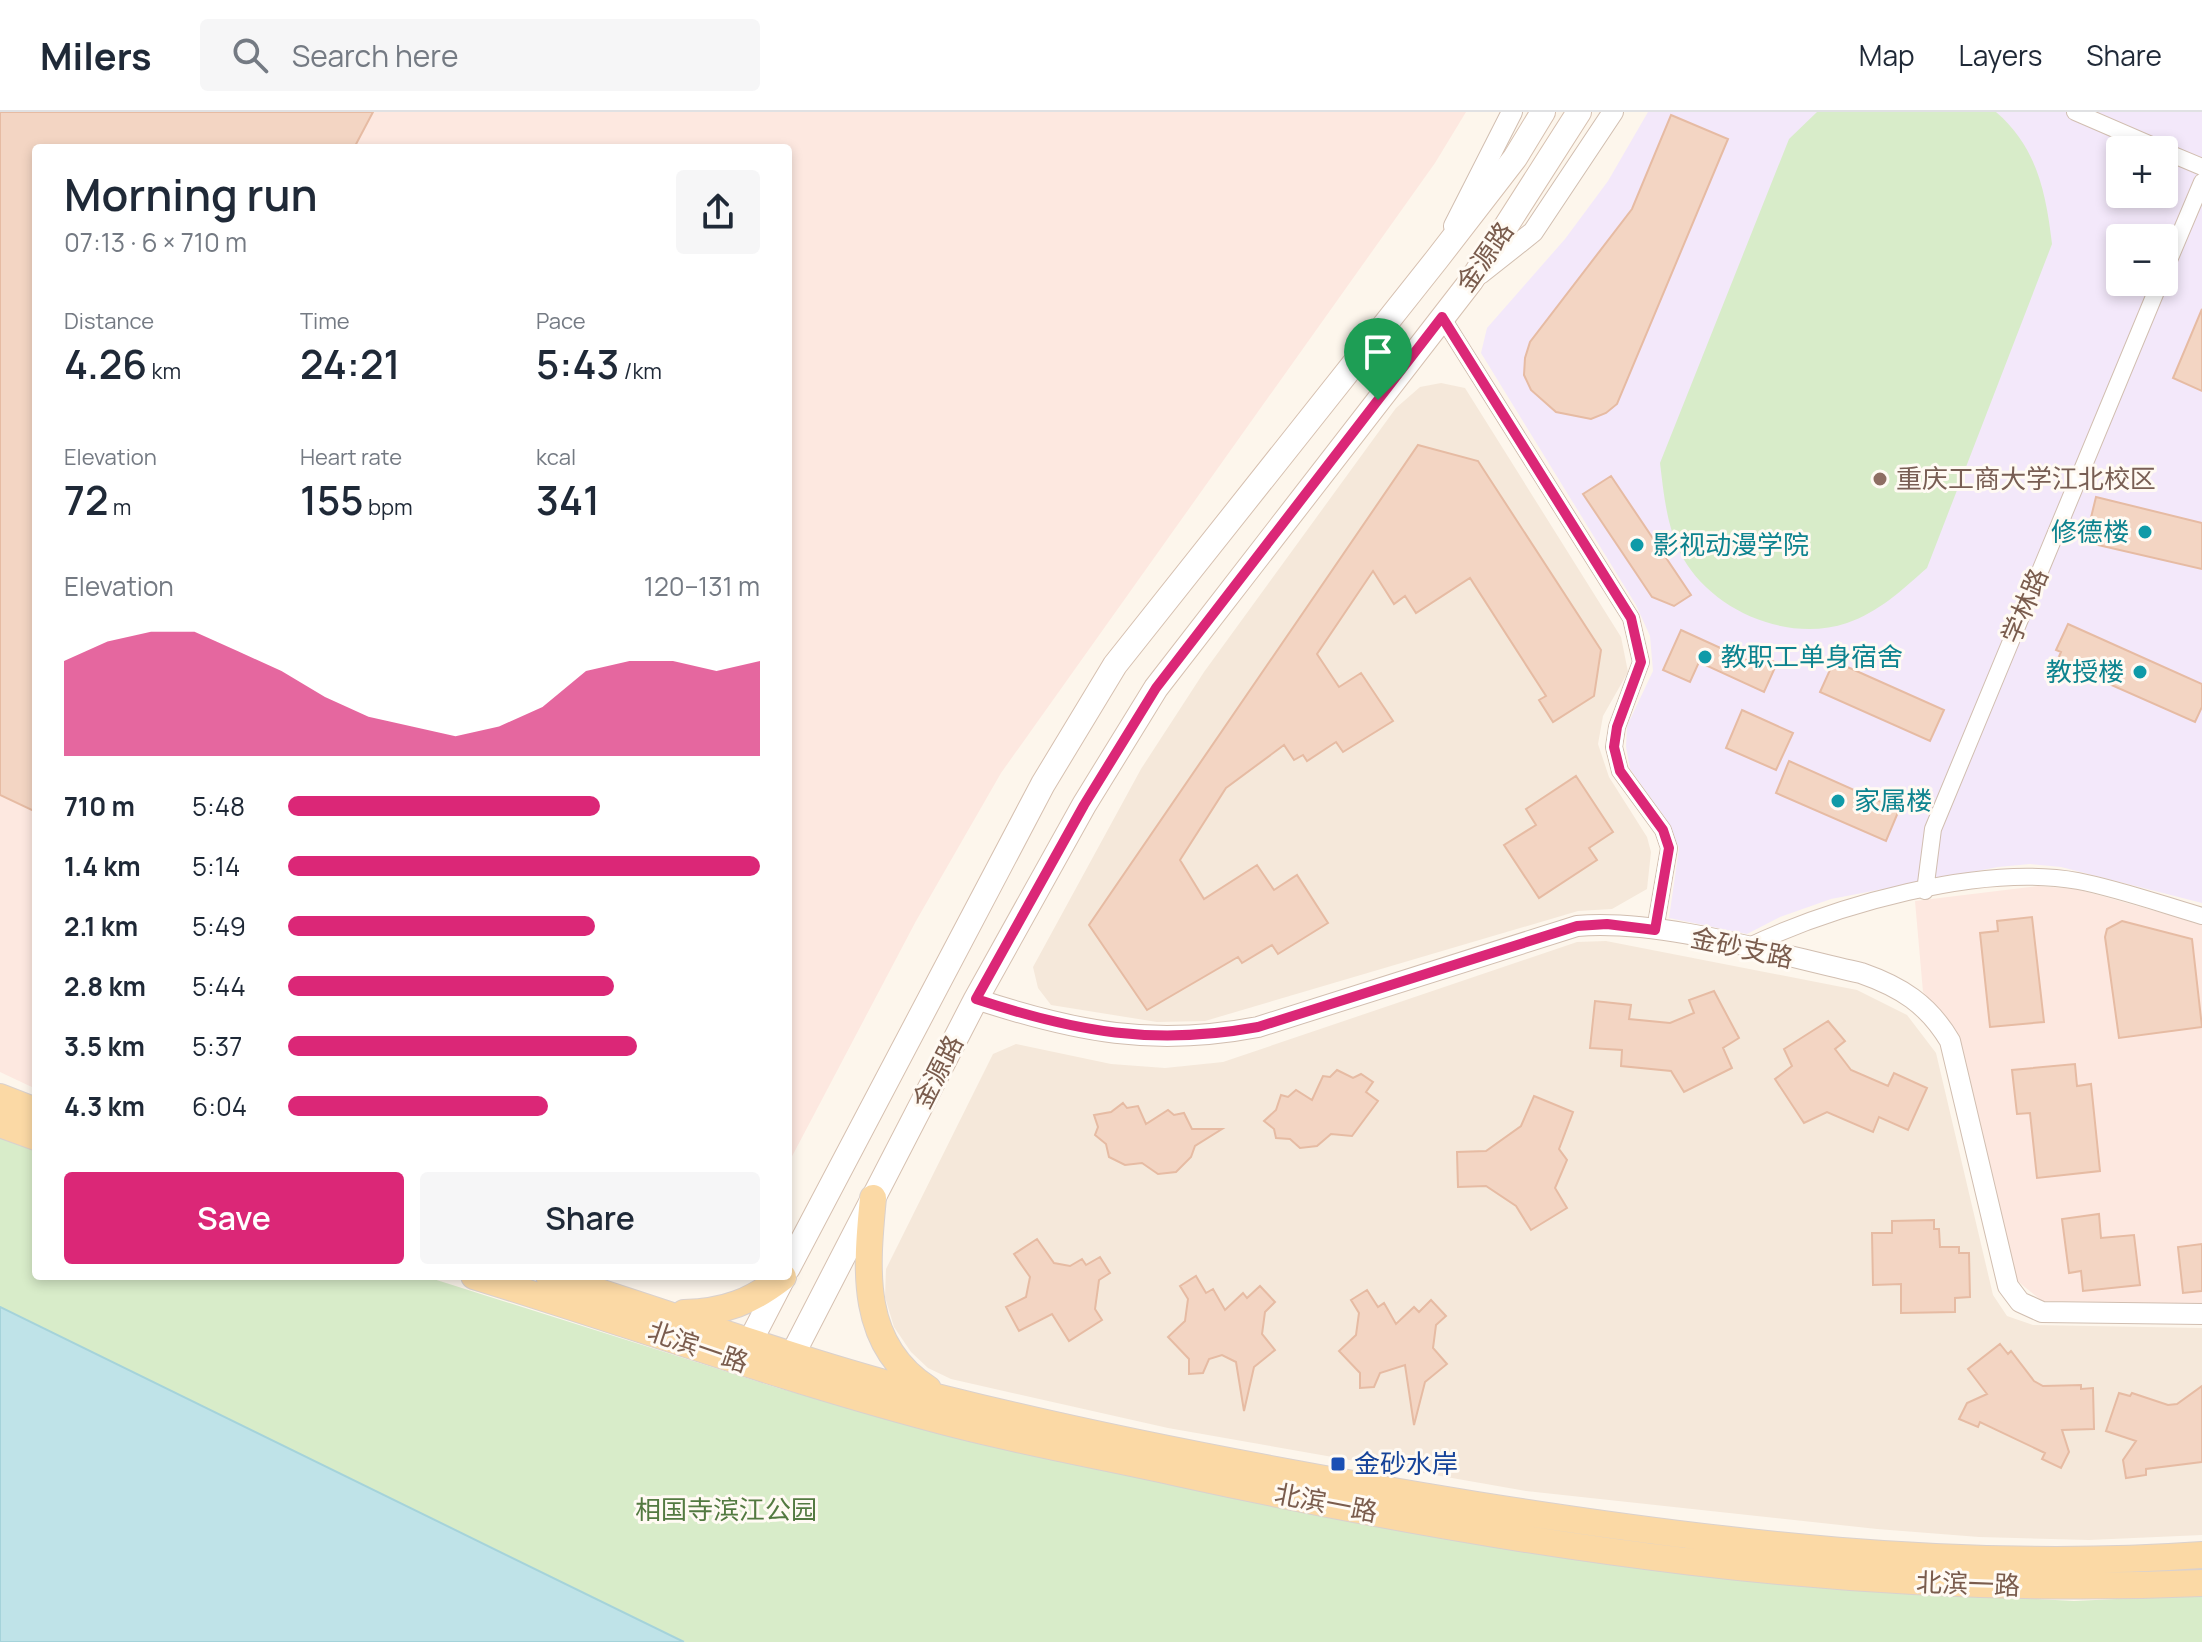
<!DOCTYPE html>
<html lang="en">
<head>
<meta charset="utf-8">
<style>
	body { margin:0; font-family:Manrope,"Noto Sans SC",sans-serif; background:#f6f6f7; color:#1f2937; height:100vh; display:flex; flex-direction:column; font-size:30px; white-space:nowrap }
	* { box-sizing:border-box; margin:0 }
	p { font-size:26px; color:#747a83 }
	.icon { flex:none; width:44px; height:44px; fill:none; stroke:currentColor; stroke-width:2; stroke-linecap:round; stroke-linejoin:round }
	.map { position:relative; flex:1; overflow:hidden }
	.drawer { position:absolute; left:32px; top:32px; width:760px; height:1136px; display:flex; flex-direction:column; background:#fff; border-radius:8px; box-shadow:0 4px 12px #0003 }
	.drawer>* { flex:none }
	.buttons { position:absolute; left:2106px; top:24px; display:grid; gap:16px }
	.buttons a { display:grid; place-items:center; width:72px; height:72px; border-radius:8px; background:#fff; box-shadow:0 4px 12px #0003; font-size:40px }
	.pin { position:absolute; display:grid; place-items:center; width:68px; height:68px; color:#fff; margin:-82px -34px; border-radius:50% 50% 50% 0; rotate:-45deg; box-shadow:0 0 8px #0007 }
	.pin .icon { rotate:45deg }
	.round { display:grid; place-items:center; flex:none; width:84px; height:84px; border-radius:8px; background:#f6f6f7 }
	.head { display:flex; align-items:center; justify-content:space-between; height:136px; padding:0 32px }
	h1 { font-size:44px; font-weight:600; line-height:60px }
	.metrics { display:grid; grid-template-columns:repeat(3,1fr); gap:12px; height:136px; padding:8px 32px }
	.metrics div { display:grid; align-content:center }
	.metrics b { font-size:40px; font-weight:600 }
	.metrics small { font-size:22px; font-weight:400 }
	.metrics p { font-size:22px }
	.chart { height:224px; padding:16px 32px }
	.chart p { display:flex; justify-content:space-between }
	.chart svg { width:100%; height:144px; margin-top:8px; fill:#db2777; opacity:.7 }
	.primary-button { display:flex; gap:16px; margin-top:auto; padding:16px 32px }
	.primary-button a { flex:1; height:92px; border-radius:8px; background:#db2777; color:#fff; font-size:32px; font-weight:600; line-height:92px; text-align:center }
	.primary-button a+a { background:#f6f6f7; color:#1f2937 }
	ul { padding:0 32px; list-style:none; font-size:26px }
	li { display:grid; grid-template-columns:128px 96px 1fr; align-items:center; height:60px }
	li i { height:20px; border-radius:10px; background:#db2777 }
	header { display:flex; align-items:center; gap:48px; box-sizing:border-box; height:112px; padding:0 40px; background:#fff; border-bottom:2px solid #e0e1e3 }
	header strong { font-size:38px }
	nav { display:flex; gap:44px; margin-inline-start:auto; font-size:28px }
	.search { width:560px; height:72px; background:#f6f6f7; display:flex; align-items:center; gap:20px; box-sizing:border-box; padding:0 28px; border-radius:8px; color:#747a83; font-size:30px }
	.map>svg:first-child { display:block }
	.residential { fill:#f5e8da }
	.commercial { fill:#fde8e0 }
	.education { fill:#f3e8fa; fill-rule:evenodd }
	.green { fill:#d8ecc9 }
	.water { fill:#bfe3e8; stroke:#a5d3da; stroke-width:2 }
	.building { fill:#f3d5c3; stroke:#e6bba3; stroke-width:2 }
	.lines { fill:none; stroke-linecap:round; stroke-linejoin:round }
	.minor-casing { stroke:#d1beb0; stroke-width:18 }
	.tertiary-casing { stroke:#d1beb0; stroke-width:22 }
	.secondary-casing { stroke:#d6c0b0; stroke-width:26 }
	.primary-casing { stroke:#dad1cd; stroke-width:28 }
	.minor { stroke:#fff; stroke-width:16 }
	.tertiary { stroke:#fff; stroke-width:20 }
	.secondary { stroke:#fff; stroke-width:24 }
	.primary { stroke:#fbd9a5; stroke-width:26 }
	.route-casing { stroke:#fff; stroke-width:16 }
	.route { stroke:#db2777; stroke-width:10 }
	.education-dot { fill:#8d6e63; stroke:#fffaf3; stroke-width:3 }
	.culture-dot { fill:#0f9aa8; stroke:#fffaf3; stroke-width:3 }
	.transit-dot { fill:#1a4fb4; stroke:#fffaf3; stroke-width:3 }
	.labels { text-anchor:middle; stroke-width:6; stroke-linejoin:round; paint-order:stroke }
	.street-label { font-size:26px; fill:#7a5c4d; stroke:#fffaf3 }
	.education-label { font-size:26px; fill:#785e54; stroke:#fffaf3; text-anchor:start }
	.culture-label { font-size:26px; fill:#0d838f; stroke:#fffaf3; text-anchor:start }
	.transit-label { font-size:26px; fill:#164399; stroke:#fffaf3; text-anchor:start }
	.park-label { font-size:26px; fill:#537a41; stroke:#fffaf3 }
</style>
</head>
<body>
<header>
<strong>Milers</strong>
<div class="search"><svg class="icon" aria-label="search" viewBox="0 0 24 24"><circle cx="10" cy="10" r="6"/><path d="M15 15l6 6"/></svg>Search here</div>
<nav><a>Map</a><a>Layers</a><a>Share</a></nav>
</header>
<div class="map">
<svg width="2202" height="1530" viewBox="0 0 2202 1530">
	<rect width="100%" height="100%" fill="#fdf6ec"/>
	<path class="residential" d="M 1441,271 L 1465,276 L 1621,525 L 1628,560 L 1603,604 L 1598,632 L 1609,665 L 1647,725 L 1651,740 L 1647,777 L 1612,797 L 1578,799 L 1205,909 L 1157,910 L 1051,893 L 1038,876 L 1033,855 L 1141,657 L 1204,560 L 1396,296 L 1420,275 Z
		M 1606,829 L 1857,878 L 1907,903 L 1936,941 L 1993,1183 L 2007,1204 L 2033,1213 L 2202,1216 L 2202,1423 L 2089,1428 L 1979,1425 L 1877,1417 L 1526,1379 L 1168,1316 L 951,1267 L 928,1256 L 911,1240 L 894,1215 L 885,1185 L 886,1157 L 993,942 L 1016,932 L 1111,952 L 1165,956 L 1223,950 L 1577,830 Z"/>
	<path class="commercial" d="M 0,0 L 1466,0 L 1435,51 L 1001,661 L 916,809 L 788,1052 L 788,36 L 36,36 L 36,977 L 0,960 Z
		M 2038,774 L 2077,777 L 2202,812 L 2202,1192 L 2042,1189 L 2015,1167 L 1943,902 L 1923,880 L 1915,789 Z"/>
	<path class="education" d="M 1648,0 L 2202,0 L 2202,791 L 2061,755 L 2030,752 L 1998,755 L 1831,787 L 1780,805 L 1747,822 L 1669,806 L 1679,736 L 1669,711 L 1630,657 L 1626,635 L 1627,614 L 1653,559 L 1650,524 L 1636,493 L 1481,241 L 1487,216 L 1565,127 L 1608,69 ZM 2120,38 L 2164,38 L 2164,82 L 2120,82 ZM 2120,126 L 2164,126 L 2164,170 L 2120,170 Z"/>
	<path class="green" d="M 1817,0 L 1996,0 C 2037,35 2046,81 2052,132 L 1927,456 C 1902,478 1879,500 1847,511 C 1788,531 1713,499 1683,446 C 1667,417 1664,384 1660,351 L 1789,27 Z
		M 0,1023 L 36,1037 L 36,1164 L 424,1164 L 778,1276 L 926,1316 L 1840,1477 L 2074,1489 L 2202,1483 L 2202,1530 L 685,1530 L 0,1195 Z"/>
	<path class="water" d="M 0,1195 L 684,1530 L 0,1530 Z"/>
	<path class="building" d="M 0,0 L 373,0 L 354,36 L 36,36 L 36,700 L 0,683 Z
		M 1671,3 L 1728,27 L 1617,292 L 1606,301 L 1591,307 L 1556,300 L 1531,278 L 1524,263 L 1525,246 L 1530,230 L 1632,97 Z
		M 2202,197 L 2202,279 L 2173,266 Z
		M 1418,333 L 1478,349 L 1601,538 L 1594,584 L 1553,610 L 1539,588 L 1546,584 L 1470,466 L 1416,501 L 1405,484 L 1394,492 L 1373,459 L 1317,542 L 1339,575 L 1361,561 L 1393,609 L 1343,640 L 1336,630 L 1307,649 L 1303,643 L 1294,648 L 1284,633 L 1226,676 L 1180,748 L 1204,787 L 1257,753 L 1274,778 L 1297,763 L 1328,811 L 1278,842 L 1272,833 L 1242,851 L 1238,845 L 1147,898 L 1089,813 Z
		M 1611,364 L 1691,483 L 1674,494 L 1652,485 L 1583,382 Z
		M 2096,385 L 2202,411 L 2202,457 L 2085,430 Z
		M 2068,512 L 2202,572 L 2202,595 L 2195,610 L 2057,549 L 2061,540 L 2056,538 Z
		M 1681,518 L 1751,550 L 1755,541 L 1777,551 L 1764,580 L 1699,550 L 1690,570 L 1663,558 Z
		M 1834,549 L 1944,598 L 1930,629 L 1820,580 Z
		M 1742,598 L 1793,621 L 1776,658 L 1726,636 Z
		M 1789,649 L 1899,698 L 1886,729 L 1776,681 Z
		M 1576,664 L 1613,720 L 1589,736 L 1597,748 L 1539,786 L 1504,733 L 1536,713 L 1526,697 Z
		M 2032,805 L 2044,910 L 1990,915 L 1980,821 L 1998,819 L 1997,809 Z
		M 2122,809 L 2192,827 L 2202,915 L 2119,926 L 2105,825 L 2107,817 Z
		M 1714,879 L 1739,926 L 1723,936 L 1732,956 L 1684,980 L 1671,959 L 1621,954 L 1622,938 L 1590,936 L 1595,889 L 1631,893 L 1629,907 L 1670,911 L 1694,901 L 1689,888 Z
		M 1828,909 L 1845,929 L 1835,937 L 1851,958 L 1888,974 L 1894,961 L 1927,976 L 1908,1018 L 1879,1005 L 1873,1020 L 1827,1000 L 1804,1011 L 1775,967 L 1792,954 L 1784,937 Z
		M 2075,952 L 2077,974 L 2091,972 L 2100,1059 L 2037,1066 L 2030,1001 L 2017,1002 L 2012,958 Z
		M 1337,958 L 1353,966 L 1361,962 L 1373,970 L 1366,980 L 1378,989 L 1352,1024 L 1331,1022 L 1317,1034 L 1300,1036 L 1290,1027 L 1276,1026 L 1274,1017 L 1264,1009 L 1276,998 L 1281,983 L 1288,985 L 1296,978 L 1312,988 L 1323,964 L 1330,965 Z
		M 1534,984 L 1573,1000 L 1559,1037 L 1567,1048 L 1555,1076 L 1567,1096 L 1531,1118 L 1516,1094 L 1486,1074 L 1458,1075 L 1457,1040 L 1486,1039 L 1521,1014 Z
		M 1123,991 L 1127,996 L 1138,994 L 1146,1012 L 1168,998 L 1174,1003 L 1184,1001 L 1192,1017 L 1222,1017 L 1195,1034 L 1191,1045 L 1176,1060 L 1158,1062 L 1142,1051 L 1125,1053 L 1109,1045 L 1106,1032 L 1095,1023 L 1098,1015 L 1094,1003 L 1111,1000 Z
		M 2099,1102 L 2101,1126 L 2134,1123 L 2140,1173 L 2083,1179 L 2081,1159 L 2069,1161 L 2062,1107 Z
		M 1934,1108 L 1934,1117 L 1939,1117 L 1940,1135 L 1959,1135 L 1959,1141 L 1969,1141 L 1970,1185 L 1955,1186 L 1955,1200 L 1901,1201 L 1901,1172 L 1873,1173 L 1872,1121 L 1892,1121 L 1892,1109 Z
		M 1037,1127 L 1054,1151 L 1070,1154 L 1082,1147 L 1086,1153 L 1100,1145 L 1110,1161 L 1099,1168 L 1095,1197 L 1102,1208 L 1069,1229 L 1052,1202 L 1019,1219 L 1006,1195 L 1026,1185 L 1030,1165 L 1014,1142 Z
		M 2202,1132 L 2202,1179 L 2183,1181 L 2178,1135 Z
		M 1196,1164 L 1206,1181 L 1213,1177 L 1225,1198 L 1243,1181 L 1247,1186 L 1260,1174 L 1275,1190 L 1265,1200 L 1262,1222 L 1275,1238 L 1254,1255 L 1244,1299 L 1236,1250 L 1222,1243 L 1209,1247 L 1203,1261 L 1189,1262 L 1189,1247 L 1168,1225 L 1185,1209 L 1188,1187 L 1180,1174 Z
		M 1367,1178 L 1378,1195 L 1384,1191 L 1396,1212 L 1414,1195 L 1419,1200 L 1431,1188 L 1446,1204 L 1436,1213 L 1433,1236 L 1447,1252 L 1425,1270 L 1414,1313 L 1405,1253 L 1380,1261 L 1374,1275 L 1360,1276 L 1360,1261 L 1339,1239 L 1356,1223 L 1359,1201 L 1351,1188 Z
		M 2000,1232 L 2008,1242 L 2011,1239 L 2034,1269 L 2043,1274 L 2081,1273 L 2081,1277 L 2093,1276 L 2094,1317 L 2062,1318 L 2069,1340 L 2061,1356 L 2042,1347 L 2045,1341 L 1980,1310 L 1978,1315 L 1959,1307 L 1967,1291 L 1987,1282 L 1968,1257 Z
		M 2202,1274 L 2202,1350 L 2146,1357 L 2146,1363 L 2126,1366 L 2123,1348 L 2136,1329 L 2106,1319 L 2119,1281 L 2130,1284 L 2132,1281 L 2168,1293 L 2177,1292 Z"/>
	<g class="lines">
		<defs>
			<path id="minor" d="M 2075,0 L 2163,38
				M 2164,39 L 2202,55
				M 2164,160 L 2202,70
				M 1442,205 L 1631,506 L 1641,550 L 1617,615 L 1614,635 L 1620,659 L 1663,718 L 1669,736 L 1655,818
				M 1925,779 L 1933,717 L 2160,170
				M 1745,836 C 1833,794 1980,751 2078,769 C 2119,777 2161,792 2202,804"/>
			<path id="tertiary" d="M 1454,114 L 1512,0
				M 1480,162 L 1533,120 L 1613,0
				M 976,887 C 1076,920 1154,935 1258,915 L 1577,814 C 1663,807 1775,842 1861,861 C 1901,875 1928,892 1950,929 L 2008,1174 L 2020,1190 L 2042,1200 L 2202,1202"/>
			<path id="secondary" d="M 788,1156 L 1043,672 L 1115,553 L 1437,147 L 1515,46 L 1543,0
				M 741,1247 L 784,1164
				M 783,1261 L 976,887 L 1084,693 L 1156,576 L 1471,169 L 1579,0"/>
			<path id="primary" d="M 0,985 L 36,999
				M 0,1012 L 36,1025
				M 873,1086 C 866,1158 859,1233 928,1277
				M 474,1164 C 627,1211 777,1265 931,1306 C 1014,1329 1099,1343 1183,1362 C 1518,1435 1858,1486 2202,1471
				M 549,1164 C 681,1205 811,1254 945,1287 C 1120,1331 1299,1364 1477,1393 C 1716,1431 1960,1460 2202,1443
				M 684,1201 C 725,1200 751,1190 783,1165"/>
		</defs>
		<use href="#minor" class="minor-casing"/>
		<use href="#tertiary" class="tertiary-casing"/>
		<use href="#secondary" class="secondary-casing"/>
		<use href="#primary" class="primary-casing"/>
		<use href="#minor" class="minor"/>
		<use href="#tertiary" class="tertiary"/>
		<use href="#secondary" class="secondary"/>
		<use href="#primary" class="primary"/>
	</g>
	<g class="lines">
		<defs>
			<path id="route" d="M 1442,205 L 1631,506 L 1641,550 L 1617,615 L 1614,635 L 1620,659 L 1663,718 L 1669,736 L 1655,818 L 1607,812 L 1577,814 L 1258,915 C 1154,934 1076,920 976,887 L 1084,693 L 1156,576 Z"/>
		</defs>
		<use href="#route" class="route-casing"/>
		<use href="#route" class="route"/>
	</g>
	<circle class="education-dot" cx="1880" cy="367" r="8"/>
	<g class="culture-dot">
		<circle cx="2145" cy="420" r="8"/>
		<circle cx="1637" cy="433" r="8"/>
		<circle cx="1705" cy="545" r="8"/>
		<circle cx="2140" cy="560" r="8"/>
		<circle cx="1838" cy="689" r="8"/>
	</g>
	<rect class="transit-dot" x="1330" y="1344" width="16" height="16" rx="4"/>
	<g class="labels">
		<g class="street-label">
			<text transform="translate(1485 145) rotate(-55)" y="9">金源路</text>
			<text transform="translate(2025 494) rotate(-67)" y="9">学林路</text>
			<text transform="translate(1742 836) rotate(12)" y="9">金砂支路</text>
			<text transform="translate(938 960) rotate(-63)" y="9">金源路</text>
			<text transform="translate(698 1235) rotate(19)" y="9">北滨一路</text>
			<text transform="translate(1326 1391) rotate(11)" y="9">北滨一路</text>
			<text transform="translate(1968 1472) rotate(2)" y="9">北滨一路</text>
		</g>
		<g class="education-label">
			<text x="1896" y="376">重庆工商大学江北校区</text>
		</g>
		<g class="culture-label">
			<text x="2129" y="429" text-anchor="end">修德楼</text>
			<text x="1653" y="442">影视动漫学院</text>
			<text x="1721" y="554">教职工单身宿舍</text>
			<text x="2124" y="569" text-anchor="end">教授楼</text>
			<text x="1854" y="698">家属楼</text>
		</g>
		<g class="transit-label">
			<text x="1354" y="1361">金砂水岸</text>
		</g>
		<g class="park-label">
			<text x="726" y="1407">相国寺滨江公园</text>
		</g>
	</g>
</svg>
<div class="buttons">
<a>+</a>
<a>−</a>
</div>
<div class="pin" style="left:1378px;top:288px;background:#1e9e55"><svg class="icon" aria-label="arrive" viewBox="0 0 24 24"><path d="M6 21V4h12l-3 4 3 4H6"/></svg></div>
<section class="drawer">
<div class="head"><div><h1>Morning run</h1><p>07:13 · 6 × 710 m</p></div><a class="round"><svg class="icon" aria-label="share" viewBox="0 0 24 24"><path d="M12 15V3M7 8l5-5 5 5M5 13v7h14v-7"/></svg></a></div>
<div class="metrics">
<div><p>Distance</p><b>4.26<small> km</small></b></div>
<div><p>Time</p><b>24:21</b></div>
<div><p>Pace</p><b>5:43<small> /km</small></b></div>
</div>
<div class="metrics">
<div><p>Elevation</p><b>72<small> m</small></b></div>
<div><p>Heart rate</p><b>155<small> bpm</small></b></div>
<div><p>kcal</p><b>341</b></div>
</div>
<div class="chart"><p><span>Elevation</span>120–131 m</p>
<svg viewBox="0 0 160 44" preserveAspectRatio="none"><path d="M0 44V15L10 9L20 6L30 6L40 12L50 18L60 26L70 32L80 35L90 38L100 35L110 29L120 18L130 15L140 15L150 18L160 15V44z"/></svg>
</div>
<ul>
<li><b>710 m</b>5:48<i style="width:66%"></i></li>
<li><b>1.4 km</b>5:14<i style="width:100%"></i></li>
<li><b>2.1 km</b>5:49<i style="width:65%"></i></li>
<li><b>2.8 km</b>5:44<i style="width:69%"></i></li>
<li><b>3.5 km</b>5:37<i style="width:74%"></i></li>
<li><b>4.3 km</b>6:04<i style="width:55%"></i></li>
</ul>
<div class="primary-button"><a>Save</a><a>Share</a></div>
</section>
</div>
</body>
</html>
